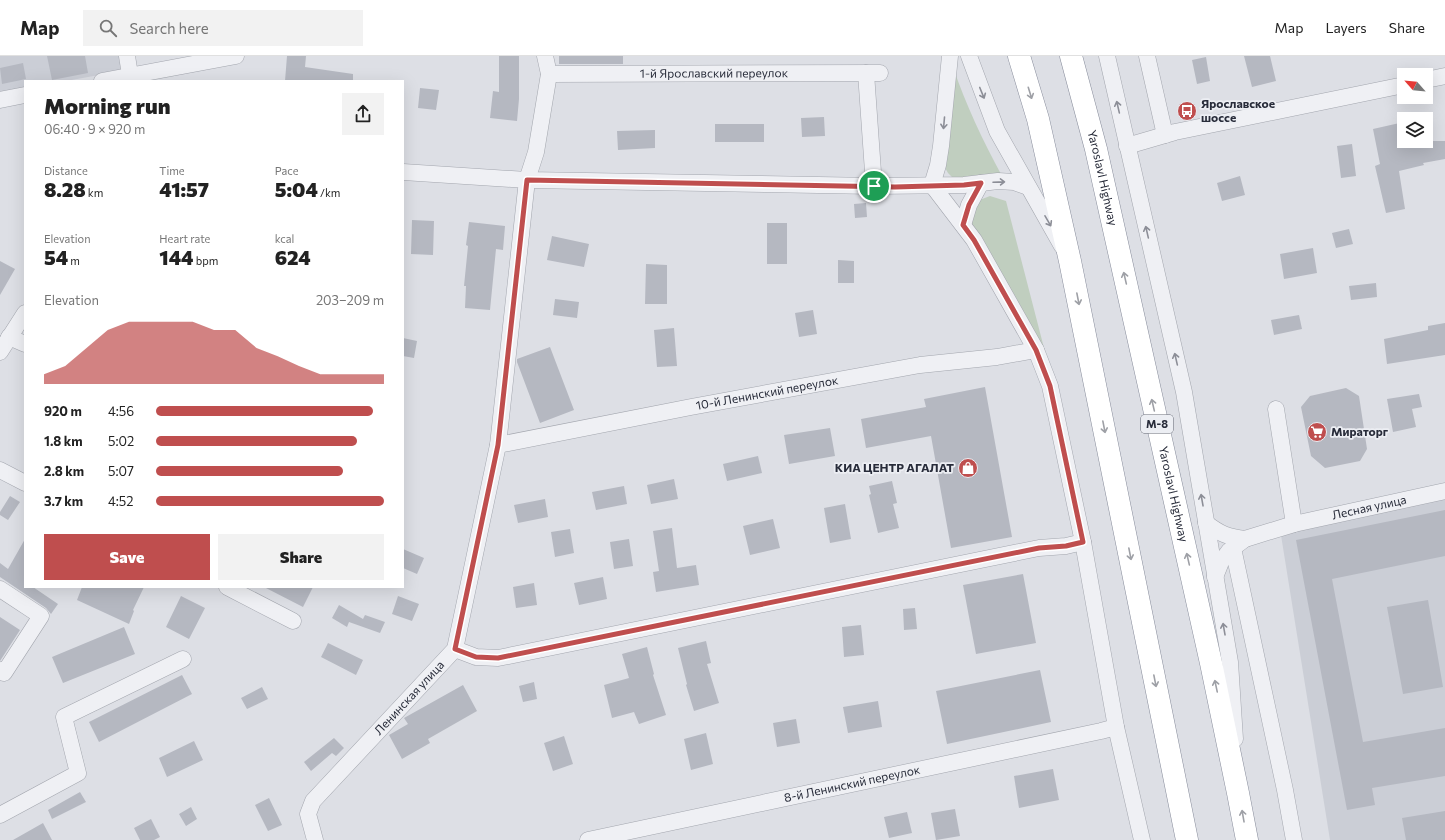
<!DOCTYPE html>
<html lang="en">
<head>
<meta charset="utf-8">
<style>
	body { margin:0; font-family:Commissioner,sans-serif; background:#f2f2f2; color:#222; height:100vh; display:flex; flex-direction:column; font-size:15px; white-space:nowrap }
	* { box-sizing:border-box; margin:0 }
	p { font-size:13px; color:#767676 }
	.icon { flex:none; width:22px; height:22px; fill:none; stroke:currentColor; stroke-width:2; stroke-linecap:round; stroke-linejoin:round }
	.map { position:relative; flex:1; overflow:hidden }
	.panel { position:absolute; left:24px; top:24px; width:380px; height:508px; display:flex; flex-direction:column; background:#fff; border-radius:0px; box-shadow:0 4px 16px #0002 }
	.panel>* { flex:none }
	.needle { width:26px; rotate:297deg }
	.buttons { position:absolute; left:1397px; top:12px; display:grid; gap:8px }
	.buttons a { display:grid; place-items:center; width:36px; height:36px; border-radius:0px; background:#fff; box-shadow:0 4px 16px #0002; font-size:20px }
	.pin { position:absolute; display:grid; place-items:center; width:34px; height:34px; color:#fff; margin:-17px; border:2px solid #fff; border-radius:50%; box-shadow:0 1px 4px #0007 }
	.round { display:grid; place-items:center; flex:none; width:42px; height:42px; border-radius:0px; background:#f2f2f2 }
	.head { display:flex; align-items:center; justify-content:space-between; height:68px; padding:0 20px }
	h1 { font-size:22px; font-weight:800; line-height:30px }
	.stats { display:grid; grid-template-columns:repeat(3,1fr); gap:6px; height:68px; padding:4px 20px }
	.stats div { display:grid; align-content:center }
	.stats b { font-size:20px; font-weight:800 }
	.stats small { font-size:11px; font-weight:400 }
	.stats p { font-size:11px }
	.chart { height:112px; padding:8px 20px }
	.chart p { display:flex; justify-content:space-between }
	.chart svg { width:100%; height:72px; margin-top:4px; fill:#bf4e4e; opacity:.7 }
	.button { display:flex; gap:8px; margin-top:auto; padding:8px 20px }
	.button a { flex:1; height:46px; border-radius:0px; background:#bf4e4e; color:#fff; font-size:16px; font-weight:800; line-height:46px; text-align:center }
	.button a+a { background:#f2f2f2; color:#222 }
	ul { padding:0 20px; list-style:none; font-size:13px }
	li { display:grid; grid-template-columns:64px 48px 1fr; align-items:center; height:30px }
	li i { height:10px; border-radius:5px; background:#bf4e4e }
	header { display:flex; align-items:center; gap:24px; box-sizing:border-box; height:56px; padding:0 20px; background:#fff; border-bottom:1px solid #e0e0e0 }
	header strong { font-size:19px }
	nav { display:flex; gap:22px; margin-inline-start:auto; font-size:14px }
	.search { width:280px; height:36px; background:#f2f2f2; display:flex; align-items:center; gap:10px; box-sizing:border-box; padding:0 14px; border-radius:0px; color:#767676; font-size:15px }
	.map>svg:first-child { display:block }
	.built { fill:#cbced6 }
	.green { fill:#c0cebf }
	.building { fill:#b5b8c1 }
	.lines { fill:none; stroke-linecap:round; stroke-linejoin:round }
	.minor-casing { stroke:#a3a6ae; stroke-width:17 }
	.highway-casing { stroke:#868b9a; stroke-width:23 }
	.minor { stroke:#eff0f4; stroke-width:16 }
	.highway { stroke:#fff; stroke-width:22 }
	.oneway { stroke:#8c8e97 }
	.oneway2 { stroke:#9ea0a6 }
	.route-casing { stroke:#fff; stroke-width:8 }
	.route { stroke:#bf4e4e; stroke-width:5 }
	.labels { text-anchor:middle; stroke-width:3.5; stroke-linejoin:round; paint-order:stroke }
	.shield { fill:#eceef3; stroke:#636672; stroke-width:1 }
	.shield-label { font-size:11px; font-weight:bold; fill:#282c3a }
	.street-label { font-size:12px; fill:#282c3a; stroke:#eceef3 }
	.poi-label { font-size:12px; font-weight:bold; fill:#282c3a; stroke:#eceef3; text-anchor:start }
</style>
</head>
<body>
<header>
<strong>Map</strong>
<div class="search"><svg class="icon" aria-label="search" viewBox="0 0 24 24"><circle cx="10" cy="10" r="6"/><path d="M15 15l6 6"/></svg>Search here</div>
<nav><a>Map</a><a>Layers</a><a>Share</a></nav>
</header>
<div class="map">
<svg width="1445" height="784" viewBox="0 0 1445 784">
	<rect width="100%" height="100%" fill="#dddfe5"/>
	<path class="built" d="M 0,0 L 119,0 L 121,15 L 66,25 L 25,25 L 25,32 L 0,37 Z
		M 1445,441 L 1445,784 L 1330,784 L 1280,473 Z"/>
	<path class="green" d="M 953,11 C 966,49 983,85 1002,120 L 954,123 L 948,117 L 944,110 Z
		M 990,140 L 1006,145 L 1044,292 L 1016,242 L 971,168 L 977,145 Z"/>
	<path class="building" d="M 47,0 L 85,0 L 88,17 L 52,24 Z
		M 287,0 L 306,0 L 305,11 L 353,18 L 353,25 L 285,25 Z
		M 499,0 L 519,0 L 519,43 L 517,65 L 490,62 L 493,35 L 499,36 Z
		M 559,0 L 623,0 L 623,8 L 559,8 Z
		M 1244,0 L 1270,0 L 1276,25 L 1252,31 Z
		M 1206,1 L 1210,25 L 1197,28 L 1192,4 Z
		M 23,7 L 26,23 L 2,28 L 0,12 Z
		M 420,32 L 439,34 L 436,54 L 418,52 Z
		M 824,61 L 825,80 L 802,81 L 801,62 Z
		M 1404,66 L 1404,85 L 1445,85 L 1445,103 L 1423,107 L 1424,109 L 1399,115 L 1405,153 L 1386,157 L 1375,110 L 1380,108 L 1373,73 Z
		M 715,68 L 764,68 L 764,86 L 715,86 Z
		M 655,74 L 655,92 L 618,94 L 617,75 Z
		M 1352,88 L 1356,120 L 1341,122 L 1337,90 Z
		M 1240,120 L 1245,139 L 1222,145 L 1217,127 Z
		M 866,147 L 867,161 L 855,162 L 854,148 Z
		M 412,164 L 434,165 L 433,199 L 411,198 Z
		M 469,166 L 505,170 L 503,194 L 496,193 L 490,254 L 465,252 L 466,230 L 464,230 L 468,190 L 466,189 Z
		M 767,167 L 787,167 L 787,208 L 767,208 Z
		M 1349,173 L 1353,188 L 1336,192 L 1332,177 Z
		M 552,180 L 589,188 L 584,211 L 547,204 Z
		M 1313,192 L 1317,217 L 1284,223 L 1280,198 Z
		M 838,204 L 854,205 L 854,227 L 838,227 Z
		M 0,205 L 15,213 L 0,239 Z
		M 646,208 L 667,209 L 667,248 L 645,248 Z
		M 1376,227 L 1377,241 L 1351,244 L 1349,230 Z
		M 555,243 L 579,246 L 577,262 L 553,259 Z
		M 813,254 L 817,278 L 799,281 L 795,257 Z
		M 1299,259 L 1302,273 L 1274,279 L 1271,264 Z
		M 1445,267 L 1445,299 L 1387,308 L 1384,283 L 1428,274 L 1428,270 Z
		M 674,272 L 677,310 L 657,311 L 654,274 Z
		M 403,282 L 417,285 L 414,302 L 403,300 Z
		M 550,291 L 574,354 L 540,367 L 517,306 L 517,303 Z
		M 985,331 L 1012,481 L 951,492 L 931,380 L 866,392 L 861,363 L 926,351 L 924,343 Z
		M 1346,332 L 1359,340 L 1367,393 L 1360,405 L 1325,412 L 1311,400 L 1301,351 L 1310,340 Z
		M 1419,338 L 1422,351 L 1412,353 L 1416,371 L 1393,376 L 1387,343 Z
		M 830,372 L 835,400 L 789,408 L 784,379 Z
		M 758,400 L 762,417 L 727,425 L 723,408 Z
		M 674,423 L 678,443 L 651,448 L 647,429 Z
		M 892,425 L 897,447 L 893,448 L 899,472 L 878,477 L 869,439 L 871,438 L 869,430 Z
		M 624,430 L 627,448 L 596,454 L 592,436 Z
		M 10,440 L 20,446 L 8,464 L 0,459 L 0,456 Z
		M 545,443 L 548,461 L 518,467 L 514,449 Z
		M 845,448 L 851,483 L 830,487 L 824,452 Z
		M 1445,454 L 1445,500 L 1332,523 L 1363,686 L 1445,672 L 1445,720 L 1372,732 L 1375,749 L 1347,754 L 1296,484 Z
		M 773,463 L 780,492 L 750,499 L 743,470 Z
		M 672,472 L 677,512 L 696,509 L 699,529 L 656,536 L 653,516 L 659,515 L 653,475 Z
		M 570,473 L 574,497 L 555,501 L 551,476 Z
		M 25,483 L 25,531 L 33,531 L 58,548 L 51,558 L 46,552 L 0,521 L 0,507 L 8,513 Z
		M 629,483 L 633,510 L 614,513 L 610,486 Z
		M 403,493 L 424,502 L 417,518 L 403,512 Z
		M 1023,518 L 1036,587 L 976,598 L 963,529 Z
		M 603,521 L 607,543 L 579,549 L 574,527 Z
		M 534,527 L 537,549 L 516,552 L 513,531 Z
		M 82,531 L 144,531 L 133,554 L 134,555 L 129,568 L 77,544 Z
		M 264,531 L 313,531 L 303,551 Z
		M 181,540 L 205,552 L 189,583 L 166,571 Z
		M 398,540 L 419,548 L 412,565 L 392,558 Z
		M 1428,544 L 1443,631 L 1403,638 L 1387,551 Z
		M 339,549 L 363,563 L 365,559 L 385,566 L 380,577 L 349,566 L 347,571 L 332,562 Z
		M 915,552 L 917,573 L 904,574 L 903,553 Z
		M 0,561 L 20,574 L 0,605 Z
		M 861,569 L 864,599 L 844,601 L 842,571 Z
		M 124,571 L 135,598 L 63,627 L 52,601 Z
		M 706,585 L 711,607 L 707,608 L 719,647 L 694,655 L 686,629 L 687,628 L 678,592 Z
		M 328,587 L 363,604 L 356,619 L 321,601 Z
		M 647,591 L 654,618 L 653,619 L 666,659 L 639,668 L 634,656 L 612,662 L 604,629 L 629,622 L 622,598 Z
		M 1040,614 L 1051,666 L 947,688 L 936,635 Z
		M 182,619 L 192,638 L 99,686 L 89,666 Z
		M 534,626 L 537,643 L 523,646 L 519,630 Z
		M 463,629 L 477,655 L 428,683 L 430,687 L 402,703 L 389,679 L 408,668 L 404,662 Z
		M 262,631 L 268,643 L 247,653 L 241,642 Z
		M 878,645 L 882,671 L 848,677 L 843,651 Z
		M 796,663 L 800,687 L 777,691 L 773,667 Z
		M 706,677 L 713,708 L 691,714 L 684,683 Z
		M 564,680 L 573,708 L 553,715 L 544,687 Z
		M 334,682 L 344,692 L 336,700 L 332,697 L 311,715 L 304,706 Z
		M 194,685 L 203,704 L 167,721 L 159,702 Z
		M 1053,713 L 1059,744 L 1019,752 L 1014,720 Z
		M 80,736 L 86,746 L 52,763 L 48,754 Z
		M 269,742 L 282,769 L 268,775 L 255,749 Z
		M 191,751 L 197,763 L 186,770 L 179,758 Z
		M 955,753 L 960,780 L 936,784 L 931,757 Z
		M 1445,755 L 1445,784 L 1406,784 L 1402,762 Z
		M 907,756 L 912,777 L 889,782 L 884,761 Z
		M 151,763 L 160,781 L 154,784 L 140,784 L 134,772 Z
		M 43,767 L 52,784 L 13,784 Z"/>
	<g class="lines">
		<defs>
			<g id="minor">
				<path d="M 127,0 L 131,25"/>
				<path d="M 969,0 L 997,75 L 1062,190"/>
				<path d="M 1107,0 L 1184,336 L 1230,606 L 1235,683"/>
				<path d="M 1147,0 L 1165,79"/>
				<path d="M 866,17 L 874,130"/>
				<path id="s1" d="M 549,18 L 880,17"/>
				<path d="M 1426,24 L 1445,20"/>
				<path d="M 102,25 L 236,0"/>
				<path d="M 0,44 L 25,39"/>
				<path d="M 1127,90 L 1175,76 L 1404,29"/>
				<path d="M 403,116 L 527,124 L 874,130 L 964,129 L 998,125 L 1014,126 L 1028,131"/>
				<path d="M 932,129 L 974,184 L 1036,294 L 1050,330 L 1083,486 L 1116,671 L 1142,784"/>
				<path d="M 932,129 L 938,109 L 941,90 L 950,0"/>
				<path d="M 963,169 L 969,149 L 981,127"/>
				<path d="M 9,281 L 25,288"/>
				<path d="M 0,296 L 25,257"/>
				<path d="M 1276,353 L 1294,468"/>
				<path id="s2" d="M 498,389 L 691,351 L 920,309 L 997,301 L 1036,294"/>
				<path d="M 0,414 L 25,427"/>
				<path d="M 1206,467 C 1220,478 1228,481 1245,483"/>
				<path d="M 1233,492 L 1285,734 L 1294,784"/>
				<path id="s3" d="M 1215,521 L 1221,506 L 1229,495 L 1245,483 L 1294,468 L 1445,435"/>
				<path d="M 227,531 L 293,565"/>
				<path d="M 0,533 L 41,560 L 4,617 L 0,614"/>
				<path d="M 455,593 L 476,601 L 498,602 L 1039,492 L 1066,490 L 1083,486"/>
				<path d="M 0,759 L 78,717 L 64,661 L 183,603"/>
				<path id="s4" d="M 315,784 L 308,758 L 313,745 L 455,593 L 498,389 L 527,124 L 536,96 L 549,18 L 545,0"/>
				<path id="s5" d="M 588,784 L 1101,675 L 1116,671"/>
			</g>
			<g id="highway">
				<path d="M 1019,0 L 1038,63 L 1070,205 L 1187,784"/>
				<path id="s6" d="M 1071,0 L 1096,93 L 1211,607 L 1238,737 L 1247,784"/>
			</g>
		</defs>
		<use href="#minor" class="minor-casing"/>
		<use href="#highway" class="highway-casing"/>
		<use href="#minor" class="minor"/>
		<use href="#highway" class="highway"/>
	</g>
	<defs><path id="oneway-shaft" d="M-6 0H5M1.5-3L5.5 0L1.5 3" fill="none" stroke-width="1.6" stroke-linecap="round" stroke-linejoin="round"/></defs>
	<g class="oneway">
		<use href="#oneway-shaft" transform="translate(982 37) rotate(68)"/>
		<use href="#oneway-shaft" transform="translate(1118 51) rotate(-103)"/>
		<use href="#oneway-shaft" transform="translate(944 67) rotate(95)"/>
		<use href="#oneway-shaft" transform="translate(999 126) rotate(-2)"/>
		<use href="#oneway-shaft" transform="translate(1048 165) rotate(60)"/>
		<use href="#oneway-shaft" transform="translate(1147 176) rotate(-103)"/>
		<use href="#oneway-shaft" transform="translate(1176 303) rotate(-103)"/>
		<use href="#oneway-shaft" transform="translate(1202 444) rotate(-100)"/>
		<use href="#oneway-shaft" transform="translate(1224 573) rotate(-100)"/>
	</g>
	<g class="oneway2">
		<use href="#oneway-shaft" transform="translate(1030 37) rotate(73)"/>
		<use href="#oneway-shaft" transform="translate(1125 222) rotate(-103)"/>
		<use href="#oneway-shaft" transform="translate(1078 243) rotate(79)"/>
		<use href="#oneway-shaft" transform="translate(1153 349) rotate(-103)"/>
		<use href="#oneway-shaft" transform="translate(1104 371) rotate(79)"/>
		<use href="#oneway-shaft" transform="translate(1130 498) rotate(79)"/>
		<use href="#oneway-shaft" transform="translate(1188 503) rotate(-103)"/>
		<use href="#oneway-shaft" transform="translate(1155 625) rotate(79)"/>
		<use href="#oneway-shaft" transform="translate(1216 630) rotate(-102)"/>
		<use href="#oneway-shaft" transform="translate(1243 760) rotate(-100)"/>
	</g>
	<g class="lines">
		<defs>
			<path id="route" d="M 527,124 L 895,131 L 964,129 L 981,127 L 969,149 L 963,169 L 974,184 L 1036,294 L 1050,330 L 1083,486 L 1066,490 L 1039,492 L 498,602 L 476,601 L 455,593 L 498,389 Z"/>
		</defs>
		<use href="#route" class="route-casing"/>
		<use href="#route" class="route"/>
	</g>
	<defs>
		<symbol id="bus-disc" viewBox="-11 -11 22 22"><circle r="9.5" fill="#bf4e4e" stroke="#eceef3"/><path d="M-5-6H5V4H4V6H2V4H-2V6H-4V4H-5ZM-3.5-4V0h7V-4ZM-3.5 1.2v1.5H-2V1.2ZM2 1.2v1.5H3.5V1.2Z" fill="#fff"/></symbol>
		<symbol id="supermarket-disc" viewBox="-11 -11 22 22"><circle r="9.5" fill="#bf4e4e" stroke="#eceef3"/><path d="M-6-5.5h2.5l.6 2H6L4.5 2H-2.5L-4.4-4H-6ZM-1.5 3.2a1.3 1.3 0 1 0 .1 0ZM3 3.2a1.3 1.3 0 1 0 .1 0Z" fill="#fff"/></symbol>
		<symbol id="shop-disc" viewBox="-11 -11 22 22"><circle r="9.5" fill="#bf4e4e" stroke="#eceef3"/><path d="M-5-2.5h2.3a2.7 3.5 0 0 1 5.4 0H5L5.5 6h-11ZM-1.5-2.5h3a1.5 2.3 0 0 0-3 0Z" fill="#fff"/></symbol>
	</defs>
	<g fill-rule="evenodd">
		<use href="#bus-disc" x="1176" y="44" width="22" height="22"/>
		<use href="#supermarket-disc" x="1306" y="365" width="22" height="22"/>
		<use href="#shop-disc" x="957" y="401" width="22" height="22"/>
	</g>
	<g class="labels">
		<rect class="shield" x="1141" y="359" width="32" height="18" rx="3"/>
		<g class="shield-label">
			<text x="1157" y="372">М-8</text>
		</g>
		<g class="street-label">
			<text dy="4" stroke="none"><textPath href="#s1" startOffset="165">1-й Ярославский переулок</textPath></text>
			<text dy="4" stroke="none"><textPath href="#s6" startOffset="126">Yaroslavl Highway</textPath></text>
			<text dy="4" stroke="none"><textPath href="#s2" startOffset="274">10-й Ленинский переулок</textPath></text>
			<text dy="4" stroke="none"><textPath href="#s6" startOffset="450">Yaroslavl Highway</textPath></text>
			<text dy="4" stroke="none"><textPath href="#s3" startOffset="178">Лесная улица</textPath></text>
			<text dy="4" stroke="none"><textPath href="#s4" startOffset="182">Ленинская улица</textPath></text>
			<text dy="4" stroke="none"><textPath href="#s5" startOffset="270">8-й Ленинский переулок</textPath></text>
		</g>
		<g class="poi-label">
			<text x="1201" y="52">Ярославское<tspan x="1201" dy="14">шоссе</tspan></text>
			<text x="1331" y="380">Мираторг</text>
			<text x="954" y="416" text-anchor="end">КИА ЦЕНТР АГАЛАТ</text>
		</g>
	</g>
</svg>
<div class="buttons">
<a><svg class="needle" viewBox="-14 -14 28 28"><path d="M0-13l5 13h-10z" fill="#e53935"/><path d="M0 13l5-13h-10z" fill="#767676"/></svg></a>
<a><svg class="icon" aria-label="layers" viewBox="0 0 24 24"><path d="M12 4l9 5-9 5-9-5zM3 14l9 5 9-5"/></svg></a>
</div>
<div class="pin" style="left:874px;top:130px;background:#1e9e55"><svg class="icon" aria-label="arrive" viewBox="0 0 24 24"><path d="M6 21V4h12l-3 4 3 4H6"/></svg></div>
<section class="panel">
<div class="head"><div><h1>Morning run</h1><p>06:40 · 9 × 920 m</p></div><a class="round"><svg class="icon" aria-label="share" viewBox="0 0 24 24"><path d="M12 15V3M7 8l5-5 5 5M5 13v7h14v-7"/></svg></a></div>
<div class="stats">
<div><p>Distance</p><b>8.28<small> km</small></b></div>
<div><p>Time</p><b>41:57</b></div>
<div><p>Pace</p><b>5:04<small> /km</small></b></div>
</div>
<div class="stats">
<div><p>Elevation</p><b>54<small> m</small></b></div>
<div><p>Heart rate</p><b>144<small> bpm</small></b></div>
<div><p>kcal</p><b>624</b></div>
</div>
<div class="chart"><p><span>Elevation</span>203–209 m</p>
<svg viewBox="0 0 160 44" preserveAspectRatio="none"><path d="M0 44V38L10 33L20 22L30 11L40 6L50 6L60 6L70 6L80 11L90 11L100 22L110 27L120 33L130 38L140 38L150 38L160 38V44z"/></svg>
</div>
<ul>
<li><b>920 m</b>4:56<i style="width:95%"></i></li>
<li><b>1.8 km</b>5:02<i style="width:88%"></i></li>
<li><b>2.8 km</b>5:07<i style="width:82%"></i></li>
<li><b>3.7 km</b>4:52<i style="width:100%"></i></li>
</ul>
<div class="button"><a>Save</a><a>Share</a></div>
</section>
</div>
</body>
</html>
